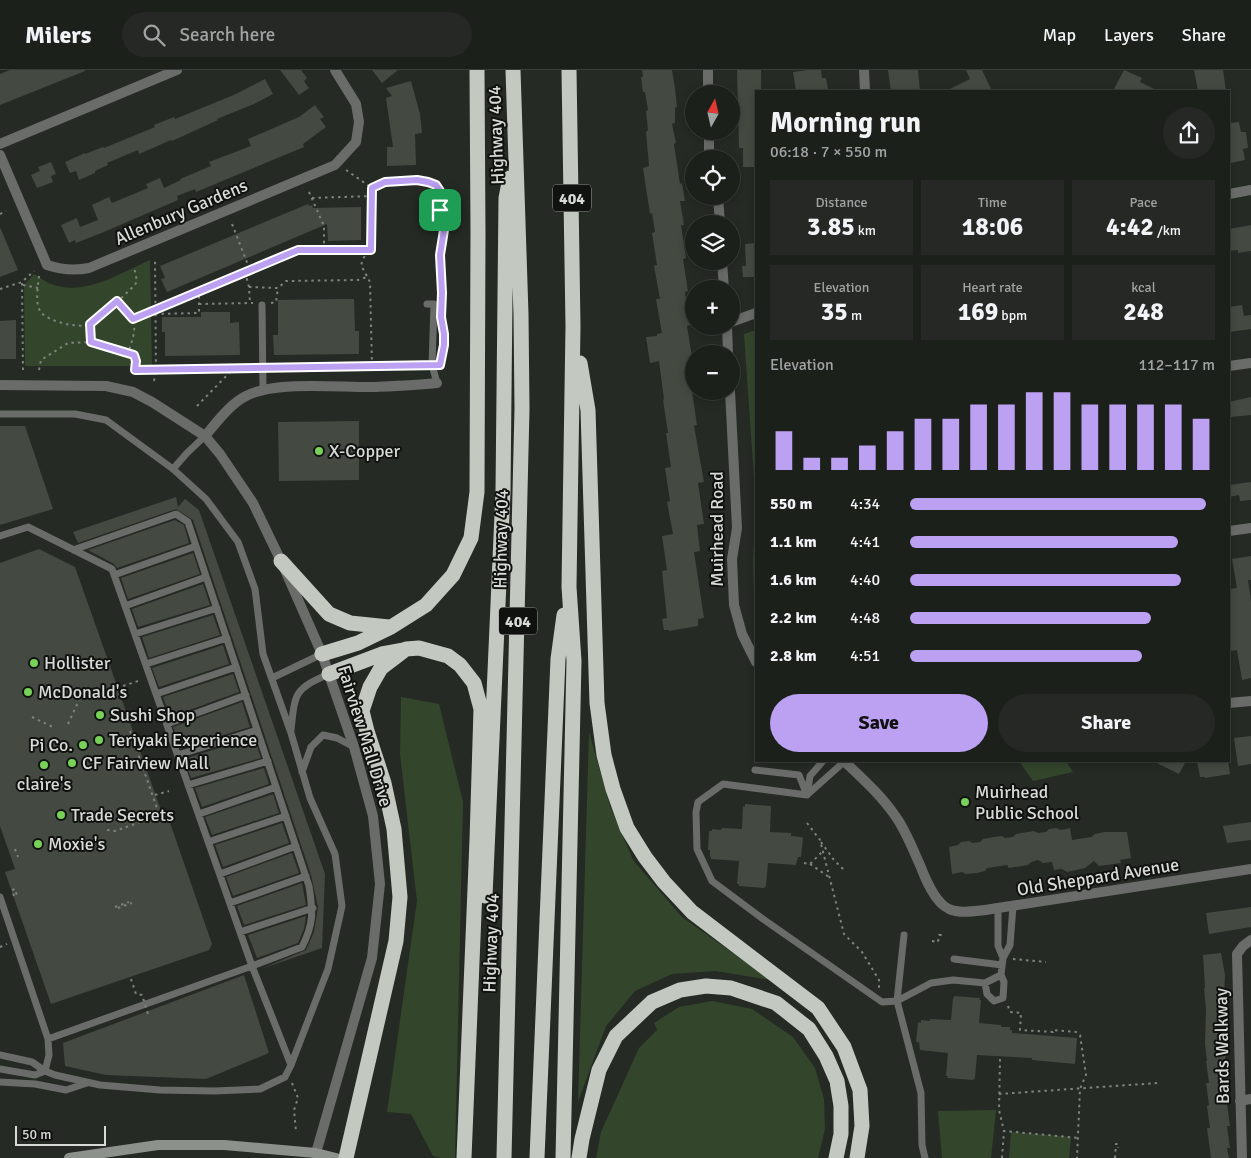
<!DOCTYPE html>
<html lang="en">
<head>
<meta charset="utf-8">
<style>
	body { margin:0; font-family:Signika,sans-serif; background:#252824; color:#f1f3f6; height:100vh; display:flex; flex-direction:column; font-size:19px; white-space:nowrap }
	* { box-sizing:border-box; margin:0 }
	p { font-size:16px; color:#a0a3a3 }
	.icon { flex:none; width:28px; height:28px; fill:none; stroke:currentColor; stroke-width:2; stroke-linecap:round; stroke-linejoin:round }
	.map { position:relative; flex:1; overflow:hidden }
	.side { position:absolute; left:755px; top:20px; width:475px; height:672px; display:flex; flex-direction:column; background:#1c201b; border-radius:0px; box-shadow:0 2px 8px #0003,0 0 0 1px #3a3e3a }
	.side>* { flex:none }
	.needle { width:32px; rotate:8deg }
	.controls { position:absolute; left:685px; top:15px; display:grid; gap:10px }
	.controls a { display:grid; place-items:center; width:55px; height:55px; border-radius:50%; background:#1c201b; box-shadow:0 2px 8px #0003,0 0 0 1px #3a3e3a; font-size:25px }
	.scale { position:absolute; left:15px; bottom:12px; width:91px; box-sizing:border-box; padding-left:5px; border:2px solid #d7dad6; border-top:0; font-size:14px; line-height:18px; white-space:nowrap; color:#d7dad6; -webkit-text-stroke:4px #10120f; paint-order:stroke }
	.pin { position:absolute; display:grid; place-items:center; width:42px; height:42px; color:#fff; margin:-21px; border-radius:10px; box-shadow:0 2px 8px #0006 }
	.round { display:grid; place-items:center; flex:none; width:52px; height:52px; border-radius:26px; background:#252824 }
	.headline { display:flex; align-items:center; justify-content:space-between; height:85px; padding:0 15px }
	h1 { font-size:28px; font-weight:800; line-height:38px }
	.stats { display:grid; grid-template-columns:repeat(3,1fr); gap:8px; height:85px; padding:5px 15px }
	.stats div { display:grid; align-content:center; border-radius:0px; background:#252824; text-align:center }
	.stats b { font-size:25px; font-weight:800 }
	.stats small { font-size:14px; font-weight:400 }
	.stats p { font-size:14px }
	.chart { height:140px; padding:10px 15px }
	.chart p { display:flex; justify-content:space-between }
	.chart svg { width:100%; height:90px; margin-top:5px; stroke:#bca0f2; stroke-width:6 }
	.primary-button { display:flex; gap:10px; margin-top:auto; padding:10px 15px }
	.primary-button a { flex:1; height:58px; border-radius:30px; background:#bca0f2; color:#111; font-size:20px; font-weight:800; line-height:58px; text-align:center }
	.primary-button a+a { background:#252824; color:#f1f3f6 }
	ul { padding:0 15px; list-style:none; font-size:16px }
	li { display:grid; grid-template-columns:80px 60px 1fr; align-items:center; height:38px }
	li i { height:12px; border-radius:6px; background:#bca0f2 }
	header { display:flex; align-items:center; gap:30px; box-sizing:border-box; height:70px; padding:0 25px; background:#1c201b; border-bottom:1px solid #3a3e3a }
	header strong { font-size:24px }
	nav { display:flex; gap:28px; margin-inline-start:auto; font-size:18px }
	.search { width:350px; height:45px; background:#252824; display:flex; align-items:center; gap:12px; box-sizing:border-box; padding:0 18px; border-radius:28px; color:#a0a3a3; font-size:19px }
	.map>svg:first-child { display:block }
	.green { fill:#33462c }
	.building { fill:#444942 }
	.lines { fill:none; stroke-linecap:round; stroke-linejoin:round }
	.path { stroke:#7f837e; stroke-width:2; stroke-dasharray:2.5 4; stroke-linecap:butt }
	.service { stroke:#696c68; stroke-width:7 }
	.minor { stroke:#696c68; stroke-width:10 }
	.tertiary { stroke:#696c68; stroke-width:10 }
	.secondary { stroke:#8d918c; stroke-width:10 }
	.motorway { stroke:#c3c9c1; stroke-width:15 }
	.path-bridge { stroke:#7f837e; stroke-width:2; stroke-dasharray:2.5 4; stroke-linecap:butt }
	.route-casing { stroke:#fff; stroke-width:10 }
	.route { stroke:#bca0f2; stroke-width:6 }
	.poi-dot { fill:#78d158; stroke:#10120f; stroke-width:2 }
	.labels { text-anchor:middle; stroke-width:4; stroke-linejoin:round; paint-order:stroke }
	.shield { fill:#10120f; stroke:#9b9e9a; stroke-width:1 }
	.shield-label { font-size:16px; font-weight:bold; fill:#d7dad6 }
	.street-label { font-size:18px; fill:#d7dad6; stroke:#10120f }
	.poi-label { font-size:18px; fill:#d7dad6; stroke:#10120f; text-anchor:start }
</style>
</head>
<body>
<header>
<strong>Milers</strong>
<div class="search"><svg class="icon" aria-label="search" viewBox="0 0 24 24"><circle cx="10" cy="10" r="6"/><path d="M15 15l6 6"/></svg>Search here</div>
<nav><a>Map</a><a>Layers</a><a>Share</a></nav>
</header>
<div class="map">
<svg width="1251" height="1088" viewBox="0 0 1251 1088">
	<rect width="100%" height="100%" fill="#252a24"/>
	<path class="green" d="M 150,190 L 152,296 L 25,296 L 24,215 L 34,204 C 40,207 45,212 51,214 C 85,227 120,203 150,190 Z
		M 756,260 L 756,556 L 755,556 L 753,490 L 756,437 L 744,264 Z
		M 401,627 L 439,634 L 463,732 L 455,1088 L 441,1088 L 433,1086 L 411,1044 L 387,1042 L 417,831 L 400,684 Z
		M 589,662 L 610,736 L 633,790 L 682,847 L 771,910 L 715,901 L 672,904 L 635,921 L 606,956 L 578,1032 Z
		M 1019,691 L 1066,691 L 1073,702 L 1033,711 Z
		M 712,931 L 752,939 L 793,967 L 815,998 L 824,1029 L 825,1059 L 818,1088 L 596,1088 L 601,1062 L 639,978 L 657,960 L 654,953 L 679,937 Z
		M 996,1040 L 991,1088 L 942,1088 L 938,1041 Z
		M 1011,1062 L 1071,1067 L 1069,1088 L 1009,1088 Z"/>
	<path class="building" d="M 10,0 L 85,0 L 85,1 L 0,35 L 0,4 Z
		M 280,0 L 301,0 L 307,8 L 304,11 L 309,18 L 299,25 Z
		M 372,0 L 398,0 L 382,13 Z
		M 642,0 L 672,0 L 675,19 L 677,37 L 675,38 L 675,53 L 672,54 L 676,73 L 674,74 L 680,114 L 682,113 L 685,131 L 680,131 L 684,155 L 681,155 L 686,188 L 683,189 L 688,221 L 685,222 L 690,255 L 687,256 L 692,287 L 689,288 L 694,316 L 694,321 L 692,321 L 697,355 L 694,356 L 704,412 L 698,413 L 704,454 L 697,455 L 700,481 L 694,482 L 704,548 L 698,549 L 698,556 L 669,561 L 669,560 L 664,560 L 662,549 L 667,548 L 662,501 L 667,500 L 662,466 L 673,464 L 667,432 L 670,431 L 665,398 L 671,397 L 666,363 L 668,363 L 663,330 L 664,329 L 659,291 L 650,293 L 646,267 L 657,266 L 657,264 L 662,263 L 656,229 L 660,229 L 654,196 L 657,195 L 652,163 L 655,162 L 652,143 L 650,144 L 643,98 L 649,96 L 646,62 L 648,60 L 646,41 L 648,40 L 645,22 L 643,22 L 641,7 L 643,7 Z
		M 737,0 L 761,0 L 761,21 L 756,21 L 756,97 L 743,97 L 743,78 L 739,78 Z
		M 808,0 L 821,0 L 822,8 L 826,8 L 828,19 L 812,21 L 796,21 L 793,2 Z
		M 888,0 L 918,0 L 920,21 L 891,21 Z
		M 966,0 L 982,0 L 992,21 L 946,21 L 970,9 Z
		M 1124,0 L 1142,8 L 1140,12 L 1158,21 L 1113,21 Z
		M 1194,0 L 1223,0 L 1226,21 L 1198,21 Z
		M 265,9 L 273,24 L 254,34 L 217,49 L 218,50 L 172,71 L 171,70 L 139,84 L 138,80 L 107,93 L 108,95 L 95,101 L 95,103 L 79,110 L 76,101 L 70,103 L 65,92 L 85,83 L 85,84 L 103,77 L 104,78 L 155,57 L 154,55 L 174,47 L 175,49 L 236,24 Z
		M 411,11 L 420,44 L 422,63 L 415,64 L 416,95 L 387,96 L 387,77 L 393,77 L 386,28 L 392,26 L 386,18 Z
		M 315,35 L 324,47 L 320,49 L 326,57 L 303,74 L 304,77 L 196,122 L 195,119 L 177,126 L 178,130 L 104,162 L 76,173 L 75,170 L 69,173 L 61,155 L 77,148 L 80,157 L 98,150 L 92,135 L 109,127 L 112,133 L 148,118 L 146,114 L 160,108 L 164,118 L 181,110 L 180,109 L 211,96 L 209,92 L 251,76 L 248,69 L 299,47 Z
		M 1239,52 L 1241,62 L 1246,62 L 1248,78 L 1243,79 L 1245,90 L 1231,93 L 1229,76 L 1229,53 Z
		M 51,92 L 56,104 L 51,106 L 53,112 L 37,118 L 31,105 L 40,101 L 38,97 Z
		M 308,134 L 309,136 L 312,135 L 313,138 L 361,137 L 361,170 L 328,171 L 327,154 L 167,222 L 161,209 L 165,208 L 160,196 Z
		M 1251,155 L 1251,181 L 1238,183 L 1238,180 L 1229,181 L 1229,159 Z
		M 0,157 L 18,200 L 0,207 Z
		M 756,173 L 756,207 L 743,207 L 742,196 L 746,196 L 745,174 Z
		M 340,229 L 354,229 L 355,261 L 359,261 L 359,284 L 274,285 L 273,265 L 278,265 L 278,230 Z
		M 1242,235 L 1244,246 L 1251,245 L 1251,259 L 1229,262 L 1229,237 Z
		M 201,242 L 230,242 L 230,253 L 239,252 L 240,285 L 165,286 L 165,262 L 162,262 L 162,247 L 201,247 Z
		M 16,250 L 16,289 L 0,289 L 0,251 Z
		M 1251,327 L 1251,345 L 1231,347 L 1229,332 Z
		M 359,351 L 359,410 L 279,411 L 278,352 Z
		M 0,356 L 25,356 L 53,439 L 0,455 Z
		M 1251,412 L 1251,430 L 1240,431 L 1239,425 L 1229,427 L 1229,415 Z
		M 176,427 L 178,437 L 185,429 L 199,440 L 325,804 L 322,878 L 261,899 L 306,880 L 314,862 L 318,837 L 311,805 L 193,450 L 176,439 L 78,473 L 73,462 Z
		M 175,450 L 184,455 L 189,473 L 117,498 L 114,494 L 88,480 Z
		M 39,479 L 75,497 L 163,746 L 167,744 L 212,874 L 209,880 L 51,934 L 5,802 L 15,799 L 0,756 L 0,493 Z
		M 193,483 L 200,504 L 128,529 L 121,508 Z
		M 1251,486 L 1251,510 L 1248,510 L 1251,531 L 1251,608 L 1242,610 L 1237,580 L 1229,581 L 1229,519 L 1237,518 L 1232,489 Z
		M 203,514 L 210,535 L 138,557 L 132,539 Z
		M 213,545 L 220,565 L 149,588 L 142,567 Z
		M 223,575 L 229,594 L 159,617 L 152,598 Z
		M 233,604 L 239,622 L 170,647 L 163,627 Z
		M 242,632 L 250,657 L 181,678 L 173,657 Z
		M 1251,666 L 1251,694 L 1238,696 L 1234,668 Z
		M 254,667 L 261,688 L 191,708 L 184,689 Z
		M 1153,691 L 1186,691 L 1179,704 Z
		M 1197,691 L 1228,691 L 1230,704 L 1205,708 L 1205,707 L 1200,707 Z
		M 264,698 L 269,714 L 202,737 L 195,718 Z
		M 273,724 L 279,743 L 212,765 L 205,747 Z
		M 745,734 L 771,736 L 770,762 L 791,763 L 791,766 L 801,767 L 803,768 L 801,787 L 798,787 L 796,795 L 768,793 L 766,816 L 764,818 L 739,816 L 739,814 L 737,814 L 739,791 L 711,789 L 711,787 L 710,787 L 710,780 L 708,780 L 709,761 L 712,761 L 712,759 L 721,760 L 722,758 L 742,759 L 743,736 L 745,737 Z
		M 1251,752 L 1251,770 L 1227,773 L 1223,756 Z
		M 282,753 L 289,773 L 223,797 L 215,775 Z
		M 1056,758 L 1061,760 L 1070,758 L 1072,770 L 1091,767 L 1095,764 L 1105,762 L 1127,762 L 1131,788 L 1120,790 L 1121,793 L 1099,796 L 1094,791 L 1085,798 L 1067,802 L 1062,799 L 1054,800 L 1052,792 L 1043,793 L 1038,790 L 1031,792 L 1028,795 L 1009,798 L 1007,795 L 987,798 L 985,801 L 977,803 L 966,804 L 962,802 L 952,804 L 949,777 L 958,775 L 961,772 L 969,771 L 973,773 L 980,772 L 983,769 L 994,767 L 1002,766 L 1005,768 L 1013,767 L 1016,764 L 1034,761 L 1038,763 L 1046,762 L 1049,759 Z
		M 292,783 L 299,803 L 233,826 L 226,807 Z
		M 302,813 L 306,835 L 244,855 L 237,836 Z
		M 1251,837 L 1251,857 L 1209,864 L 1206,843 Z
		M 306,846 L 304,859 L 298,873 L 257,888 L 248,865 Z
		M 1221,883 L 1225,905 L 1224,928 L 1226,950 L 1225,950 L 1227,983 L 1225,984 L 1229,1011 L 1227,1011 L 1229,1034 L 1227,1034 L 1230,1056 L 1227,1056 L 1230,1078 L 1227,1078 L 1229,1088 L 1211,1088 L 1207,1058 L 1210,1058 L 1207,1036 L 1209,1035 L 1206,1013 L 1209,1013 L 1206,991 L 1207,991 L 1205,974 L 1206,940 L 1204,918 L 1205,918 L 1203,885 Z
		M 244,905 L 269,983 L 206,1009 L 106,1005 L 65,996 L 63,973 Z
		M 954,926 L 980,928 L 979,930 L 981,930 L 979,953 L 1001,955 L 1001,957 L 1010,957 L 1010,960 L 1012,960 L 1012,963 L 1077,968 L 1075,994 L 1032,990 L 1032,988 L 977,985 L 975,1008 L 973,1010 L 947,1008 L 948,1006 L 946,1006 L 948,983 L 920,980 L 919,972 L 916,972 L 918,952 L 921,953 L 921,950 L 930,951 L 930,949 L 951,950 L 953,928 L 954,928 Z"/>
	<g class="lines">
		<path class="path" d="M 346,100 L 372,118 L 385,112 L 417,110 L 428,112 L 436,115 L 440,121 L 440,140 L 444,160 L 440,185 L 441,229
			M 309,122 L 324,156 L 324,180
			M 312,128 L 372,126
			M 0,144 L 6,141
			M 232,154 L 250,200
			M 367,180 L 361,195 L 370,212 L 372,296
			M 245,202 L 249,217 L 250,233
			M 39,206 C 38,216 35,232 40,241 C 47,252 80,259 91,254 C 101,249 125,224 135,215 L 137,211 L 134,197
			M 23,215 L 38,218
			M 249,217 L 278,218 L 286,211 L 358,210 L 367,207
			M 0,219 L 22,212
			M 117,231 C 137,254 138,254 128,283
			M 271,233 L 276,232 L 278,218
			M 199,234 L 253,233
			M 155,244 L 199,243 L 199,222
			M 133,249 L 298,180 L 371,180 L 372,118
			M 90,254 L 91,272
			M 443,278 L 444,266
			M 273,297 L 423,296
			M 23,300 L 22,212 L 34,201
			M 39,300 L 41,290 L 68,273 L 91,272 L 134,285 L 137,291 L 135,300 L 253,298
			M 154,311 L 156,300 L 155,188
			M 197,336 L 234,298
			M 117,618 L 141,610
			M 32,647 L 55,658
			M 68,654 L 79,630
			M 155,725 L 169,721
			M 807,753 L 820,770 L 844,864 L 862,882 L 879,910 L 879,918
			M 107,760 L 115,761 L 155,747 L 153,742 L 158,741 L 130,661
			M 821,772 L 834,790 L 845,801
			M 15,779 L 18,787
			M 804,793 L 810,794 L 823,781
			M 810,794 L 829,807
			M 14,826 L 12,820 L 15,819 L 17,826
			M 115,837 L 129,832
			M 118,838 L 132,833
			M 932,871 L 938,872 L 939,865 L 941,865 L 940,869
			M 0,877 L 7,874
			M 1013,889 L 1046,892
			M 1008,936 L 1010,942 L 1021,943 L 1020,960 L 1053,962 L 1053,960 L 1076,962 L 1080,965 L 1086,1005 L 1080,1019 L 1077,1088
			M 1000,989 L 999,1040 L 1004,1061
			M 292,1013 L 298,1028 L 294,1040 L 296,1061
			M 999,1024 L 1158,1013
			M 1002,1088 L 1004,1061 L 1079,1068
			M 1115,1088 L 1116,1074 L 1118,1074 L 1118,1078"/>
		<path class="service" d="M 427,234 L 434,234 L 432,295 L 437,313
			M 262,235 L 263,319
			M 0,344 L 75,344 L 106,350 L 173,399 L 206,429 L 238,472 L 255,519 L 263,584 L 291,663 L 310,728 L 335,784 L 342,836 L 328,899 L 291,995 L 285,1007 L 260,1019 L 214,1021 L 160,1020 L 100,1015 L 55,1005 L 45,1001 L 32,992 L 0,985
			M 173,399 L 187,383 L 205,366
			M 0,466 L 28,457 L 112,499 L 252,896 L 291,995
			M 114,505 L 196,476
			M 125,536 L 206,507
			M 135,564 L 217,538
			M 146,594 L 227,568
			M 272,608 L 322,584
			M 156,624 L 236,597
			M 167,654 L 246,625
			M 291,660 C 295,623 294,619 329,604
			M 178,685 L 257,660
			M 845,691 L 807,725 L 723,714 L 698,732 L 696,742 L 697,779 L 712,811 L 763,849 L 882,932 L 897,931 L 931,913 L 953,910 L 985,913 L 1001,905 L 1003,888 L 1010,875 L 1013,836
			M 755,700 L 799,705 L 807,725
			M 302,702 L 311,677 L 323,665 L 337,668 L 354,677
			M 188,715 L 268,691
			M 807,725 L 810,706 L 823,691
			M 199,744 L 276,717
			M 208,772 L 286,746
			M 220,804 L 296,776
			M 0,827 L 48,969 L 49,985 L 45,1001
			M 230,833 L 306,806
			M 998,838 L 998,876 L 1003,888
			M 240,862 L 313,838
			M 904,865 L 897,931 L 921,1023 L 922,1075 L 925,1088
			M 954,889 L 1002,895
			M 985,913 L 987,924 L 994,931 L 1003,928 L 1004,912 L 1001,905
			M 48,969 L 252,896 L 302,877 C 314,853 313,842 309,816 L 188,452 L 176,444 L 73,480
			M 0,999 L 35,1005 L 45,1001
			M 0,1012 L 35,1014 L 66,1020 L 87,1013"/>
		<path class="minor" d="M 708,0 L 708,24
			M 864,0 L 865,21
			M 709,61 L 709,80 L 712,89
			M 0,74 L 177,0
			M 0,85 L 47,195 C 62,200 74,201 89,198 L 335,95 L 356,72 L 359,52 L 356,34 L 335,0
			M 1229,124 L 1251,120
			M 718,126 L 720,154
			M 722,191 L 724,219
			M 731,252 L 756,243
			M 727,256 L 728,284
			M 1229,296 L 1251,293
			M 730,321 L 737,458 L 732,489 L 734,535 L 742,564 L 756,592
			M 205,366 C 217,352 230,334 246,326 C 276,310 341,318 376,317 C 396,316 417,315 437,313
			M 1229,461 L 1251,458
			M 1229,633 L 1251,631
			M 844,691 C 863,709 882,726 896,747 C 906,761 913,780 920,795 C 925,808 935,833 949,839 C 961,845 985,840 998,838 L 1251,799
			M 1240,1031 L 1251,1029
			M 1242,1088 L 1237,884 L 1243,876 L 1251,870"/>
		<path class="tertiary" d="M 0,315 L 106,316 L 133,322 L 152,332 L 205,366 L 220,384 L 253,433 L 281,491 L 322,584 L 354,677 L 373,746 L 380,814 L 372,888 L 316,1083 L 317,1088"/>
		<path class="secondary" d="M 69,1088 L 158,1075 L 224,1075 L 316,1083 L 336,1088"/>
		<path class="motorway" d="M 580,293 L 588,340 L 597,633 L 604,685 L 613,719 L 627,758 L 645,787 L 664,812 L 692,842 L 818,938 L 844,977 L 860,1020 L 862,1056 L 857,1088
			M 281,491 L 329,544 L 350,553 L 389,557
			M 322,584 L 358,573 L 391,557 L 426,535 L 453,505 L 471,468 L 477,422 L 478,162 L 477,0
			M 329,604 L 382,584 L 404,580
			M 485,826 L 503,422 L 506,128 L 510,108
			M 346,1088 L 396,871 L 400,827 L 394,759 L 384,713 L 367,661 L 362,641 L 370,617 L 381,598 L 406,579 L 419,578 L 448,586 L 460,595 L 474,613 L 481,639 L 477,770 L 464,1088
			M 504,1088 L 522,339 L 521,244 L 513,0
			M 537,1088 L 558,589 L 564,545
			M 563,1088 L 574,591 L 569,517 L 573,256 L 569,0
			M 579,1088 L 582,1069 L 599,1000 L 616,966 L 652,932 L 680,920 L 706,916 L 731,918 L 776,933 L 809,959 L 826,986 L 837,1011 L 841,1036 L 841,1064 L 836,1088"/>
		<path class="path-bridge" d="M 131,909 L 136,924 L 142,925 L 148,944"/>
	</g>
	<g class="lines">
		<defs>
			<path id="route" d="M 417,110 L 428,112 L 436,115 L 440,121 L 440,140 L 444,160 L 440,185 L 442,223 L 441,247 L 444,264 L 444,275 L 440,295 L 135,300 L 136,291 L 134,285 L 91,272 L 90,254 L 117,231 L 133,249 L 298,180 L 371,180 L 372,118 L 385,112 Z"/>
		</defs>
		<use href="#route" class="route-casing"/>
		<use href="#route" class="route"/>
	</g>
	<g class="poi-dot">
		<circle cx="319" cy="381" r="5"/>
		<circle cx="34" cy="593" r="5"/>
		<circle cx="28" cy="622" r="5"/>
		<circle cx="100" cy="645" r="5"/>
		<circle cx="99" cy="670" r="5"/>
		<circle cx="83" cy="675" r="5"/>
		<circle cx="72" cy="693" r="5"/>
		<circle cx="44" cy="695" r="5"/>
		<circle cx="965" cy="732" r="5"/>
		<circle cx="61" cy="745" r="5"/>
		<circle cx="38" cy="774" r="5"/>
	</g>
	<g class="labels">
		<g class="shield">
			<rect x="553" y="114.5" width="38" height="27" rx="4"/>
			<rect x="499" y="537.5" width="38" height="27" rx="4"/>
		</g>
		<g class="shield-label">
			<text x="572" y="134">404</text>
			<text x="518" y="557">404</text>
		</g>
		<g class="street-label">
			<text transform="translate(496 65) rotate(-92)" y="6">Highway 404</text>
			<text transform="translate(181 142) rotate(-23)" y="6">Allenbury Gardens</text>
			<text transform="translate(717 459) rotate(-90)" y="6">Muirhead Road</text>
			<text transform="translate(501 469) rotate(-89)" y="6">Highway 404</text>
			<text transform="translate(365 666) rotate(73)" y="6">Fairview Mall Drive</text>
			<text transform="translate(1098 807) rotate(-9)" y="6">Old Sheppard Avenue</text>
			<text transform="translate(491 873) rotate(-88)" y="6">Highway 404</text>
			<text transform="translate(1222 976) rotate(-91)" y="6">Bards Walkway</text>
		</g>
		<g class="poi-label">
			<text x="329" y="387">X-Copper</text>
			<text x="44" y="599">Hollister</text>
			<text x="38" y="628">McDonald's</text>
			<text x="110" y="651">Sushi Shop</text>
			<text x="109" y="676">Teriyaki Experience</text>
			<text x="73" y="681" text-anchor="end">Pi Co.</text>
			<text x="82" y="699">CF Fairview Mall</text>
			<text x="44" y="720" text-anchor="middle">claire's</text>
			<text x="975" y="728">Muirhead<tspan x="975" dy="21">Public School</tspan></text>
			<text x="71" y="751">Trade Secrets</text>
			<text x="48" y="780">Moxie's</text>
		</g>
	</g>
</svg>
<div class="controls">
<a><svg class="needle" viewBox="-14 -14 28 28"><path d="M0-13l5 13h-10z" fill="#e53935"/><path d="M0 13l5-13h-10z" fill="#a0a3a3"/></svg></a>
<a><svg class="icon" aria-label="locate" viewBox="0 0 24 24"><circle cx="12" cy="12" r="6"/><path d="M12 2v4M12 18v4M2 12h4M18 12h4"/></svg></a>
<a><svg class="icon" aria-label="layers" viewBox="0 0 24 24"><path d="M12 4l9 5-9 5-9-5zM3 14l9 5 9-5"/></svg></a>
<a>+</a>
<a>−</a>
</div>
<div class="scale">50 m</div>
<div class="pin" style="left:440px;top:140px;background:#1e9e55"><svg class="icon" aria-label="arrive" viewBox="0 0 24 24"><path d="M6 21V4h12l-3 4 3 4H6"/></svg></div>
<section class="side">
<div class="headline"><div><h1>Morning run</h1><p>06:18 · 7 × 550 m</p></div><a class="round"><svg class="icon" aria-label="share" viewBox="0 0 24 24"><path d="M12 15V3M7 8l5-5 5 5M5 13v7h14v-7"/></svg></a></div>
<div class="stats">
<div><p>Distance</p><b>3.85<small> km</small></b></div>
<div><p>Time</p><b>18:06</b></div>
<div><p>Pace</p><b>4:42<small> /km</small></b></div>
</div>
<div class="stats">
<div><p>Elevation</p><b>35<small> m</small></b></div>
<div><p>Heart rate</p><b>169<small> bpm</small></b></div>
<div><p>kcal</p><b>248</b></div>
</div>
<div class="chart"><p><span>Elevation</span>112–117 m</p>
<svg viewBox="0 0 160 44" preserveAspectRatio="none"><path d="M5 44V25M15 44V38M25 44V38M35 44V32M45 44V25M55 44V19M65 44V19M75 44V12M85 44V12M95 44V6M105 44V6M115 44V12M125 44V12M135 44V12M145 44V12M155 44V19"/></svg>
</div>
<ul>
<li><b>550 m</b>4:34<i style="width:97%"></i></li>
<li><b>1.1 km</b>4:41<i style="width:88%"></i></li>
<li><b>1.6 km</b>4:40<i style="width:89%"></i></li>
<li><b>2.2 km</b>4:48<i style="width:79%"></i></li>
<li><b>2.8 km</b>4:51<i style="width:76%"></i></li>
</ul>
<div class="primary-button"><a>Save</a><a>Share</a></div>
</section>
</div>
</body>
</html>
